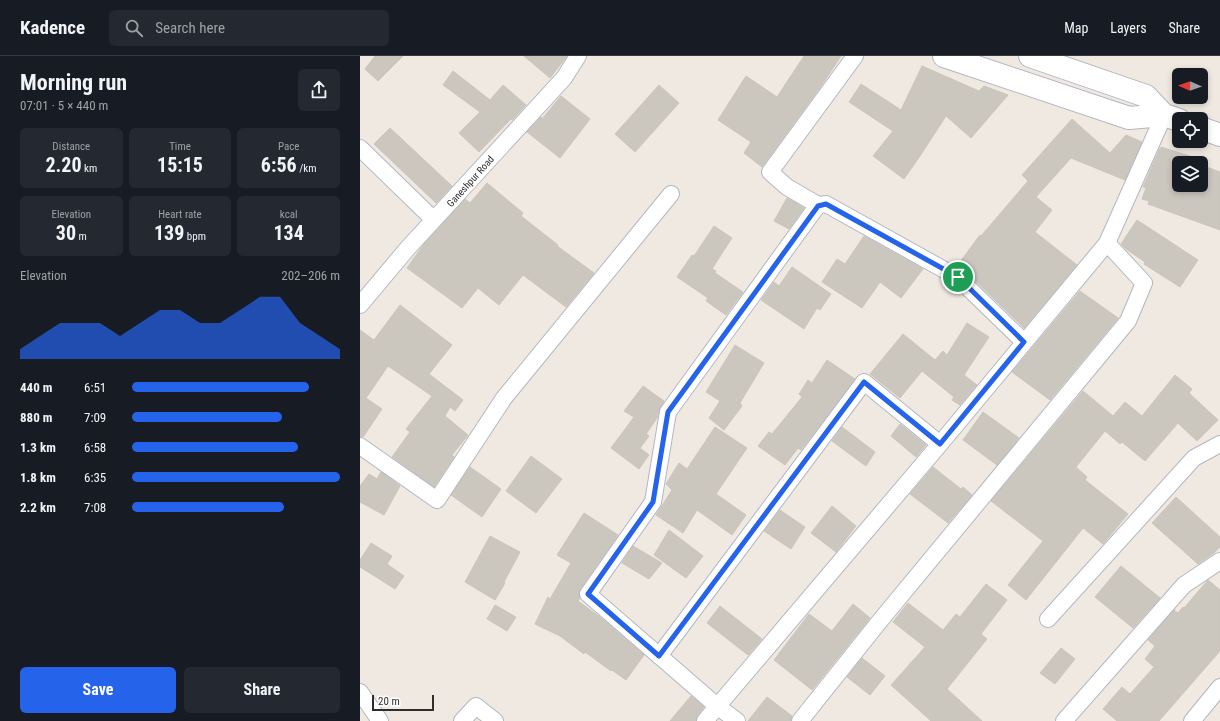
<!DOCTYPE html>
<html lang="en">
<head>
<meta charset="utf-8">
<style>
	body { margin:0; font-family:"Roboto Condensed",sans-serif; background:#242831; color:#f1f3f6; height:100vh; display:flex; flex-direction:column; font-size:15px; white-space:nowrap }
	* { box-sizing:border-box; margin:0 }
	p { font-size:13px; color:#9ea1a6 }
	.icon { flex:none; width:22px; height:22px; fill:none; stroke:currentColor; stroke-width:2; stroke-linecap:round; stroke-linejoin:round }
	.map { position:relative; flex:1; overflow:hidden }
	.sheet { display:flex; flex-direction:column; background:#171b24; width:360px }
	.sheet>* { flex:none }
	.needle { width:26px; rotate:272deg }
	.tools { position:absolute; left:812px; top:12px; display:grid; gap:8px }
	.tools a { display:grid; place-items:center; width:36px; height:36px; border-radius:6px; background:#171b24; box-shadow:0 2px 6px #0003; font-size:20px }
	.scale { position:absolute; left:12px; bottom:10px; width:62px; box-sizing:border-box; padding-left:4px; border:2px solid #2e2e2e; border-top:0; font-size:11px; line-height:14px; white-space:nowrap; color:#2e2e2e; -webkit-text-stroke:3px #fff; paint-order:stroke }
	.pin { position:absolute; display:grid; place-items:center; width:34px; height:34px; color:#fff; margin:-17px; border:2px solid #fff; border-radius:50%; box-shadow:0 1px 4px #0007 }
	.round { display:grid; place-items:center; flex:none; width:42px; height:42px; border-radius:6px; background:#242831 }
	.summary { display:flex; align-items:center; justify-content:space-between; height:68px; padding:0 20px }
	h1 { font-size:22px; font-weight:700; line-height:30px }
	.figures { display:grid; grid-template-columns:repeat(3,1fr); gap:6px; height:68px; padding:4px 20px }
	.figures div { display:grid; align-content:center; border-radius:6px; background:#242831; text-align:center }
	.figures b { font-size:20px; font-weight:700 }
	.figures small { font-size:11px; font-weight:400 }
	.figures p { font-size:11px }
	.chart { height:112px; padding:8px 20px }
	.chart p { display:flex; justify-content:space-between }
	.chart svg { width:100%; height:72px; margin-top:4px; fill:#2563eb; opacity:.7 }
	.button { display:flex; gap:8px; margin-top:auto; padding:8px 20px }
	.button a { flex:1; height:46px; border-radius:6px; background:#2563eb; color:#fff; font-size:16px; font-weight:700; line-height:46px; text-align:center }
	.button a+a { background:#242831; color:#f1f3f6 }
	ul { padding:0 20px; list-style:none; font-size:13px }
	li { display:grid; grid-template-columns:64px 48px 1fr; align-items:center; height:30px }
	li i { height:10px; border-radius:5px; background:#2563eb }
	header { display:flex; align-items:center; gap:24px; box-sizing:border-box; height:56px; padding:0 20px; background:#171b24; border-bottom:1px solid #363941 }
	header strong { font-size:19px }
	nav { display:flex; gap:22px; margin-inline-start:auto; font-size:14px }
	.search { width:280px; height:36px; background:#242831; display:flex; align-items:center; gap:10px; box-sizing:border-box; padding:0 14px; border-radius:6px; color:#9ea1a6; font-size:15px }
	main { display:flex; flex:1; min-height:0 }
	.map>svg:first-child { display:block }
	.building { fill:#cbc7bf; stroke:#cbc5ba }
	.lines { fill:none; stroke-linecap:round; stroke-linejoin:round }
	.minor-casing { stroke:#b4b7c1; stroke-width:18 }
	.secondary-casing { stroke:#b4b7c1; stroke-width:24 }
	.minor { stroke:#fff; stroke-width:16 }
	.secondary { stroke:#fff; stroke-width:22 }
	.route-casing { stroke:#fff; stroke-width:8 }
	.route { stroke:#2563eb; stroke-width:5 }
	.labels { text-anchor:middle; stroke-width:3.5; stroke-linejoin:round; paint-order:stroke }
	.street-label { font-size:10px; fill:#2e2e2e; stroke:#fff }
</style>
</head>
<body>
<header>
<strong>Kadence</strong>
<div class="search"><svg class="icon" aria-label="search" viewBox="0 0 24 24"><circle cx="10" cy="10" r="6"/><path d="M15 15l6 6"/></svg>Search here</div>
<nav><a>Map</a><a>Layers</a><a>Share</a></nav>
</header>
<main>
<section class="sheet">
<div class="summary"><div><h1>Morning run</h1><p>07:01 · 5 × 440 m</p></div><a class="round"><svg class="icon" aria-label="share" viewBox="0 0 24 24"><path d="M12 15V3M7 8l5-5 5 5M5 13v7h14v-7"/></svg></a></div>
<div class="figures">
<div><p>Distance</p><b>2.20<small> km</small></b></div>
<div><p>Time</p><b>15:15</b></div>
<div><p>Pace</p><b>6:56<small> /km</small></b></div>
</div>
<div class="figures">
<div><p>Elevation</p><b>30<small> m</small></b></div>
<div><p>Heart rate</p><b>139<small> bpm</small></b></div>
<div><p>kcal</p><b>134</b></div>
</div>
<div class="chart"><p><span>Elevation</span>202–206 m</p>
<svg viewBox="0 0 160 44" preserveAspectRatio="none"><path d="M0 44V38L10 30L20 22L30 22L40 22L50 30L60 22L70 14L80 14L90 22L100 22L110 14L120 6L130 6L140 22L150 30L160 38V44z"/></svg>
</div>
<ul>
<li><b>440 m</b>6:51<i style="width:85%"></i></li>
<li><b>880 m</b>7:09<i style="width:72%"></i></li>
<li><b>1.3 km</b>6:58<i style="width:80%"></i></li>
<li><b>1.8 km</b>6:35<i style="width:100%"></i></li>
<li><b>2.2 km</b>7:08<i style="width:73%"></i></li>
</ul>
<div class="button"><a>Save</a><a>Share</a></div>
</section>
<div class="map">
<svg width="860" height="665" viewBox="0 0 860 665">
	<rect width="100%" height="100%" fill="#efe9e1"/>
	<path class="building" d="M 15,0 L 43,0 L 18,25 L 5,13 Z
		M 164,0 L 207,0 L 190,22 Z
		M 444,0 L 481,0 L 461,30 L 402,111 L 384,97 L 391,86 L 358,64 L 386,20 L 417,41 Z
		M 562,10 L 619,35 L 624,30 L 648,39 L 611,82 L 586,60 L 560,100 L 544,123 L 513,100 L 533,75 L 489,46 L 501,28 L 541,54 Z
		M 93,15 L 130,44 L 143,29 L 166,49 L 152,64 L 151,63 L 119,96 L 99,77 L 120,56 L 83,29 Z
		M 299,29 L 319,47 L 275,96 L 255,78 Z
		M 201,40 L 230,63 L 200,102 L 167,76 L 181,61 L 182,63 Z
		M 712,63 L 750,97 L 766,79 L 782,86 L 765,124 L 711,102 L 676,141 L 692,154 L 675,176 L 717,209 L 664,272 L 604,214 L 597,210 L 620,179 L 621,180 L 668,125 L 662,119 Z
		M 30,72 L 92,130 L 76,147 L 14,88 Z
		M 801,91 L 836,102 L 835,106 L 836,107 L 819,107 L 819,129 L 841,129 L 841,109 L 860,116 L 860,174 L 788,148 L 789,145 L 782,143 L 786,132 L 783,131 L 800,92 L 801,93 Z
		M 127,127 L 163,157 L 161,160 L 198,189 L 197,190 L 234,217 L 206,251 L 163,219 L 139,249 L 118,232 L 102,252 L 47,212 L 64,188 L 105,143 L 110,147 Z
		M 427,142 L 444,152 L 429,173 L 414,165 Z
		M 777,164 L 838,204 L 820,231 L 784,208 L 785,206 L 766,193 L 761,188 Z
		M 354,170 L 372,182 L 352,213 L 356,215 L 355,217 L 383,236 L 366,259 L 346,245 L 348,242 L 317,221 L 332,199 L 334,200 Z
		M 504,180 L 563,213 L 541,242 L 520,226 L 502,252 L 462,226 L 477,203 L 485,208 Z
		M 432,211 L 471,238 L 460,254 L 457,252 L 444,273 L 401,244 L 414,226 L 419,230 Z
		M 720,235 L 758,262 L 690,344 L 652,316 Z
		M 40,249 L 92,289 L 69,318 L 103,344 L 95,355 L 90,351 L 85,360 L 108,379 L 92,399 L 94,401 L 74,431 L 32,401 L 50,376 L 46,373 L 72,340 L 28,310 L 6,342 L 22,353 L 3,381 L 0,381 L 0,274 L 14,284 Z
		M 607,267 L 629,281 L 604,319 L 617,329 L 600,349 L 592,344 L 594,341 L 562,315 L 540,342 L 510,318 L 543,278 L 575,304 L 583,295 L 587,299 Z
		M 375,289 L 404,307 L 380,347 L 382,350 L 364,374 L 349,362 L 360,345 L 346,336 Z
		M 467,304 L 495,323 L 441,394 L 438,392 L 425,409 L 398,390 L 409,376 L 412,378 L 442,341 L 439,338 L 448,324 L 452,327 Z
		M 815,319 L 832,333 L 829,337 L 858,364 L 837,385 L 818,367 L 785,405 L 762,386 L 760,388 L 745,375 L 716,411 L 727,421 L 725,424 L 768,458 L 743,488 L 723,472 L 666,544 L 648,529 L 683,485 L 631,445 L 723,335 L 753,360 L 765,346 L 782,360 Z
		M 283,330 L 304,345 L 299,354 L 297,362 L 286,378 L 289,380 L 280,392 L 289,399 L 279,413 L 251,392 L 274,361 L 264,355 Z
		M 623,356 L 659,382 L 637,409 L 603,384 Z
		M 540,368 L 566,389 L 556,401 L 531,380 Z
		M 355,371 L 387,392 L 356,438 L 386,459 L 372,479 L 337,454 L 323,477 L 296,459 L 312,434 L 306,428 L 319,407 L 327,413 Z
		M 482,371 L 515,396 L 506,410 L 472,385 Z
		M 171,400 L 202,423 L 176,457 L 146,435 Z
		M 110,411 L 141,433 L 122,461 L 91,439 Z
		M 573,411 L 601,433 L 603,431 L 612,439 L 588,467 L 550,438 Z
		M 21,416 L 40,430 L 24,459 L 0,446 L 0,430 L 9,418 L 17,423 Z
		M 816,441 L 860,481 L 860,491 L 854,497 L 838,508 L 792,467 Z
		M 472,450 L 496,470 L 476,496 L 451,477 Z
		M 420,454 L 445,471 L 431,493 L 404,475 Z
		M 224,457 L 258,479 L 220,533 L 219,537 L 220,542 L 218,545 L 240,561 L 284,599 L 266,624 L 252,614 L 251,615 L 225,596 L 224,598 L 200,580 L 175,568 L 188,541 L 190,543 L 211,507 L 197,499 Z
		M 309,474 L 343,500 L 326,522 L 294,499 Z
		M 130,480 L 160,496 L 144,526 L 145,527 L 135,544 L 105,526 Z
		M 11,487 L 32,500 L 27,508 L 44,520 L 35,533 L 0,511 L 0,504 Z
		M 273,490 L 302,507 L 289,523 L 262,507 Z
		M 761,510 L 800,542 L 773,572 L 735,541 Z
		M 848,524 L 860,534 L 860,595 L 799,665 L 757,665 L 743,653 L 762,631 L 770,638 L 794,611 L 785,603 L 795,590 L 788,584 L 814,554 L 818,557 L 823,551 L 824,552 Z
		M 626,528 L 647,544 L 621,578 L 627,583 L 587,633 L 622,665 L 571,665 L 531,629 L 565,591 L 533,566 L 548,547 L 583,574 L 596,558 L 600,561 Z
		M 493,548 L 510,562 L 452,634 L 414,604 L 449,558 L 472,575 Z
		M 135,549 L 156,561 L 147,575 L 127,563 Z
		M 360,550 L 402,583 L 388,599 L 347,567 Z
		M 701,592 L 715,603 L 695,628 L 680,617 Z
		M 502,602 L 525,620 L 510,639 L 487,621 Z
		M 331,640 L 344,651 L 338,659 L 336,665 L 310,665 Z
		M 407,641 L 432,660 L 431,665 L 388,665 Z"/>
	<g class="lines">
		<defs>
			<path id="minor" d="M 495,0 L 410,116 L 427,131 L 458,149 L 466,148 L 597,221 L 664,286
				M 0,92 L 74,164
				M 0,249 L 47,193 L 204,22 L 218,0
				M 0,390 L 77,444 L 144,342 L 311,138
				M 688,563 L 834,402 L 860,388
				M 299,600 L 504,326 L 580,388
				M 0,636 L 20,665
				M 102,665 L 116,650 L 135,665
				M 345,665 L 580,388 L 747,187 L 804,59
				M 377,665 L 357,650 L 228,538 L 293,446 L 308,356 L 458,149
				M 440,665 L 519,566 L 768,265 L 784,227 L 747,187
				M 704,665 L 824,529 L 860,505
				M 832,665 L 860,631"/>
			<path id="secondary" d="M 584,0 L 769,62 L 804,59 L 819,64
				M 670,0 L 786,40 L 804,59
				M 841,72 L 860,79"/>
		</defs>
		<use href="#minor" class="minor-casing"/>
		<use href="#secondary" class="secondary-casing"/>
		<use href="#minor" class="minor"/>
		<use href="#secondary" class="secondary"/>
	</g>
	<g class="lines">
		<defs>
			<path id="route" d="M 466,148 L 598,221 L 664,286 L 580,388 L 504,326 L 299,600 L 228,538 L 293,446 L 308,356 L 458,150 Z"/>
		</defs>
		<use href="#route" class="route-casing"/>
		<use href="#route" class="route"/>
	</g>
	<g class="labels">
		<g class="street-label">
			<text transform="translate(110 125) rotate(-48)" y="4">Ganeshpur Road</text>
		</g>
	</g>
</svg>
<div class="tools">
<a><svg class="needle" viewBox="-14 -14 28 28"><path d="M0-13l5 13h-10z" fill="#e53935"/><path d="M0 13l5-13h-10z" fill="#9ea1a6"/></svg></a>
<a><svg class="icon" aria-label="locate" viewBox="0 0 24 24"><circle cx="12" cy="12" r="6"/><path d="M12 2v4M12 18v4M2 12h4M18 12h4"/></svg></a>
<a><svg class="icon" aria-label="layers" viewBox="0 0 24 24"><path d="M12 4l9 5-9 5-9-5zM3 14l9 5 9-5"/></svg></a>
</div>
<div class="scale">20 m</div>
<div class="pin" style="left:598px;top:221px;background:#1e9e55"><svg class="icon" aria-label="arrive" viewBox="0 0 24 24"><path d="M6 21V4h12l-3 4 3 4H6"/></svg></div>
</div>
</main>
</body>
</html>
